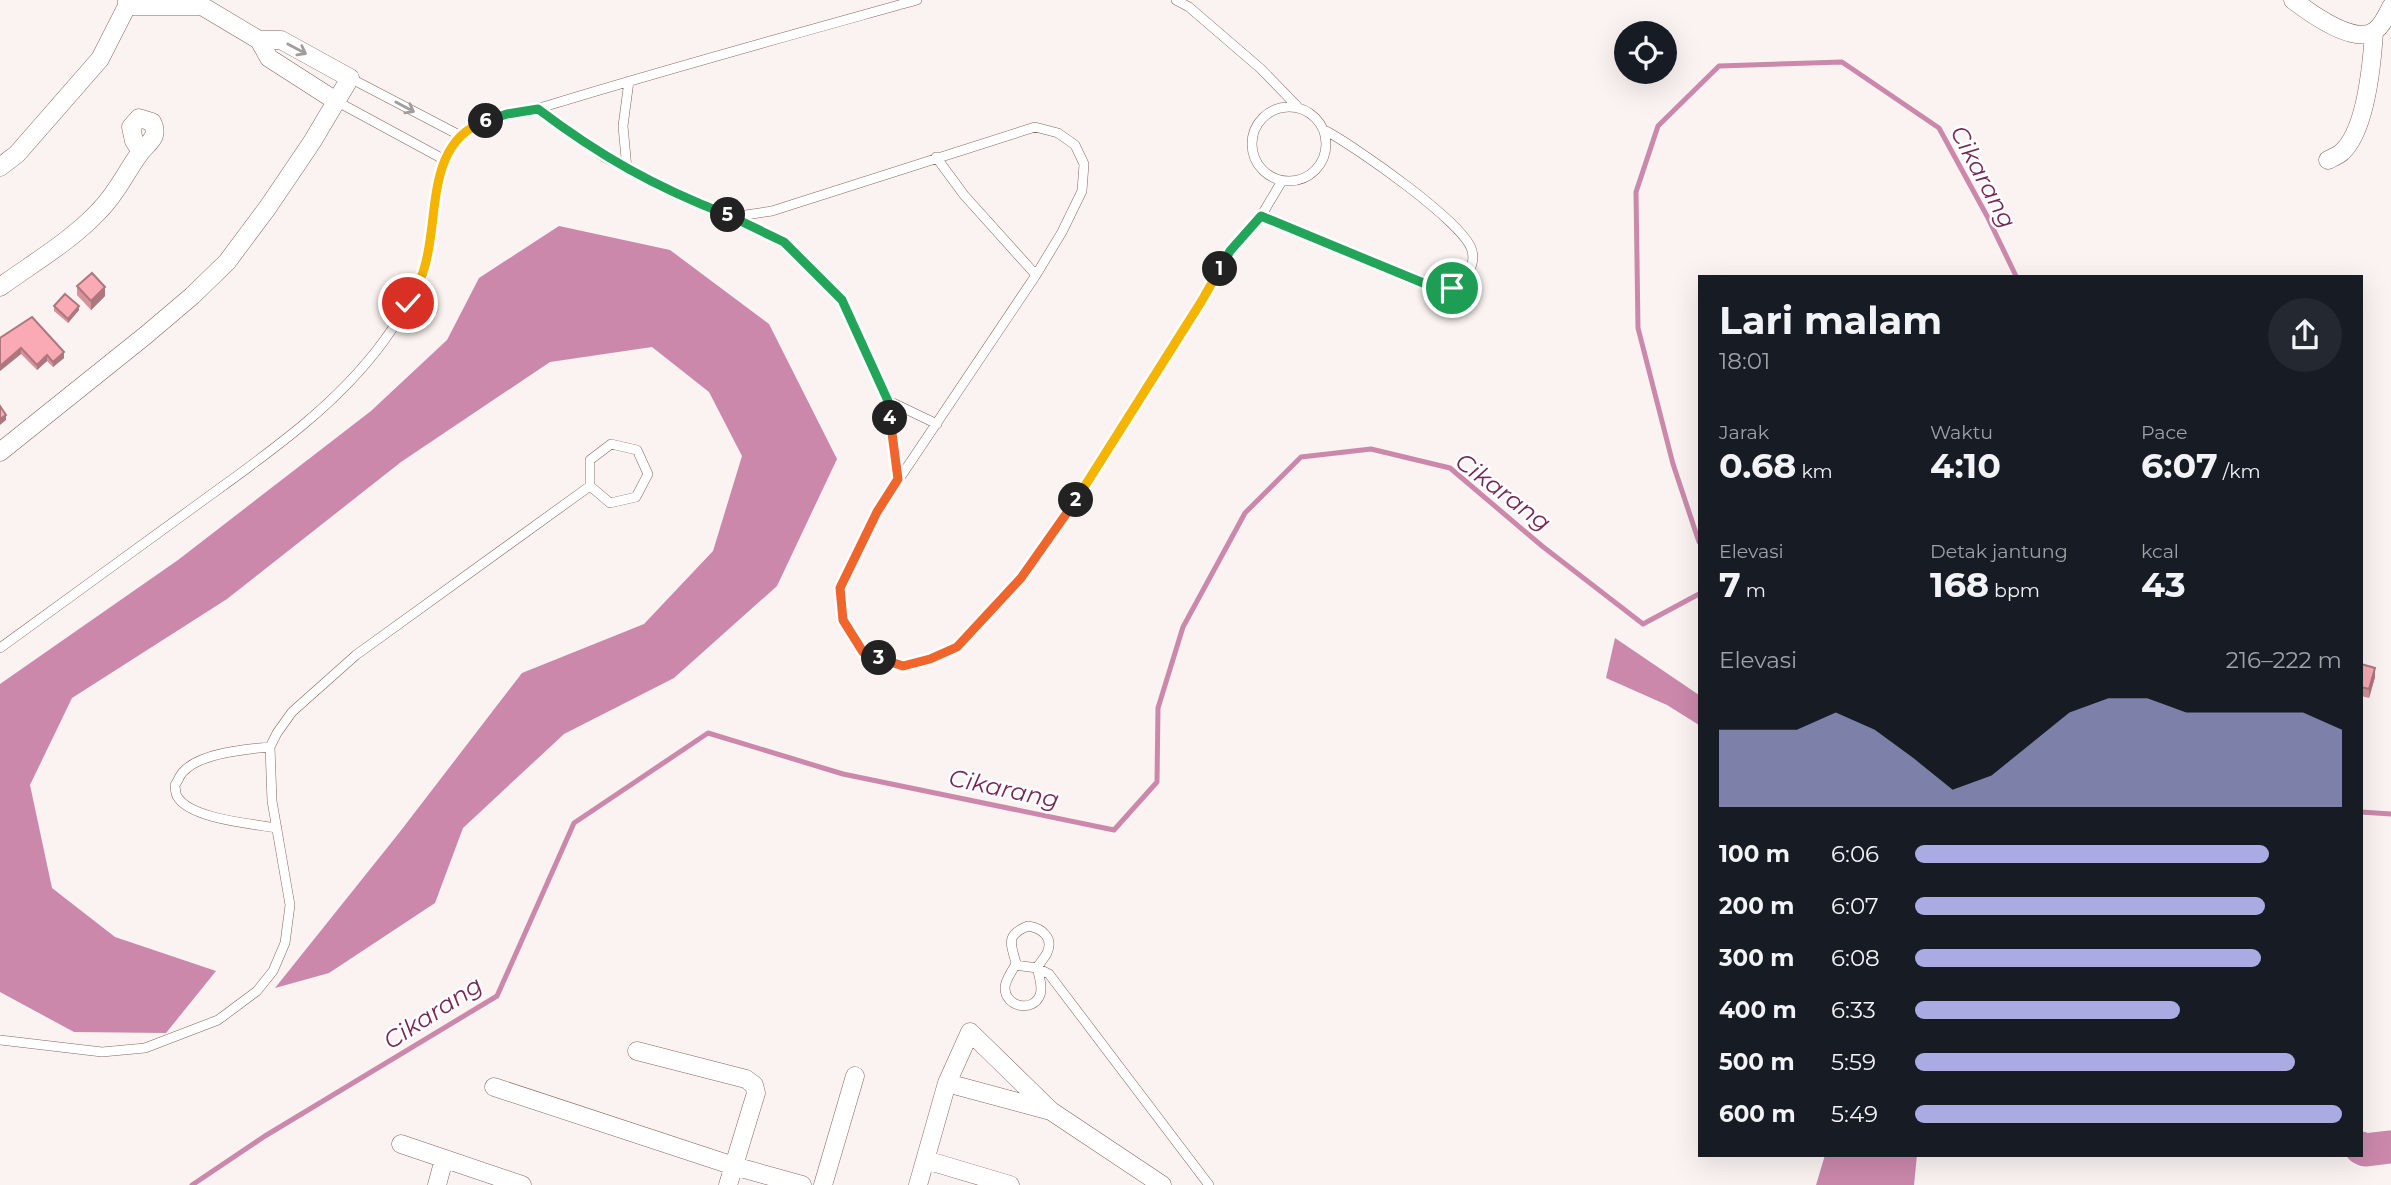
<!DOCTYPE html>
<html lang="id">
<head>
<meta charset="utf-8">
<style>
	body { margin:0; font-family:Montserrat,sans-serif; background:#242831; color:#f1f3f6; height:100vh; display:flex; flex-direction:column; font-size:26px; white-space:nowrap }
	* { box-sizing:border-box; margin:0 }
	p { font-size:23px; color:#9ea1a6 }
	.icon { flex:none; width:38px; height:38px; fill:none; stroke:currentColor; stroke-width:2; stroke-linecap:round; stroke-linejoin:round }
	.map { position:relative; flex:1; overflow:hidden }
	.side { position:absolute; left:1698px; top:275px; width:665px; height:882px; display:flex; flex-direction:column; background:#171b24; border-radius:0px; box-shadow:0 7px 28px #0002 }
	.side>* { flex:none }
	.buttons { position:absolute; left:1614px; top:21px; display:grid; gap:14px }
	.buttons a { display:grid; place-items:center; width:63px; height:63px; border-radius:50%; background:#171b24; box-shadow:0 7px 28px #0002; font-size:35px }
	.pin { position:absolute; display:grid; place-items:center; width:60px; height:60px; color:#fff; margin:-30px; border:4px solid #fff; border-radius:50%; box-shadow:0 2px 7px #0007 }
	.km { position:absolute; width:35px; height:35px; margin:-18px; border-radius:50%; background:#222; color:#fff; font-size:19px; line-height:35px; text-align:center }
	.round { display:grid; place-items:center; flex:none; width:74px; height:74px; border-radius:37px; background:#242831 }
	.headline { display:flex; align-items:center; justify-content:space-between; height:119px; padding:0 21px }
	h1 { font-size:38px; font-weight:700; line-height:52px }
	.figures { display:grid; grid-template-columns:repeat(3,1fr); gap:10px; height:119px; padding:7px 21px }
	.figures div { display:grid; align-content:center }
	.figures b { font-size:35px; font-weight:700 }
	.figures small { font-size:19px; font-weight:400 }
	.figures p { font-size:19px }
	.chart { height:196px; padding:14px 21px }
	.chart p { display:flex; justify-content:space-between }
	.chart svg { width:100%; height:126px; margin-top:7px; fill:#a9abe2; opacity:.7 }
	ul { padding:0 21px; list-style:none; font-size:23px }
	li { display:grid; grid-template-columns:112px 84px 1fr; align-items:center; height:52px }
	li i { height:18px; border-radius:9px; background:#a9abe2 }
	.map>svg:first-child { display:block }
	.water { fill:#cb88ab }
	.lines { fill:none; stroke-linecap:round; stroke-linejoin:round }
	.stream { stroke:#cb88ab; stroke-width:5 }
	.river { stroke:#cb88ab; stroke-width:33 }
	.service-casing { stroke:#85665f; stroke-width:10 }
	.minor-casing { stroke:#85665f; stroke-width:19 }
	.service { stroke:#fff; stroke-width:9 }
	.minor { stroke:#fff; stroke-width:18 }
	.wall { fill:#d6929b }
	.shaded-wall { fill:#ae777e }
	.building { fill:#f9aab4; stroke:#ae777e; stroke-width:2 }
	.oneway { stroke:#a19d9c }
	.split-1-casing { stroke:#fff; stroke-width:14 }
	.split-2-casing { stroke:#fff; stroke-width:14 }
	.split-3-casing { stroke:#fff; stroke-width:14 }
	.split-4-casing { stroke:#fff; stroke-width:14 }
	.split-5-casing { stroke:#fff; stroke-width:14 }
	.split-6-casing { stroke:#fff; stroke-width:14 }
	.split-7-casing { stroke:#fff; stroke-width:14 }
	.split-1 { stroke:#22a559; stroke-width:9 }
	.split-2 { stroke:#f5b400; stroke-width:9 }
	.split-3 { stroke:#f0652b; stroke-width:9 }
	.split-4 { stroke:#f0652b; stroke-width:9 }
	.split-5 { stroke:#22a559; stroke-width:9 }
	.split-6 { stroke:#22a559; stroke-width:9 }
	.split-7 { stroke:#f5b400; stroke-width:9 }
	.labels { text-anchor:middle; stroke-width:5; stroke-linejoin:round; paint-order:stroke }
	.water-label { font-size:24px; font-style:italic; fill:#772756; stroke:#fff }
</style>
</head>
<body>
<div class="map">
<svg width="2391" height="1185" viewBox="0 0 2391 1185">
	<rect width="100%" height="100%" fill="#faf3f1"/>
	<path class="water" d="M 559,226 L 670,250 L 769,324 L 837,459 L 777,586 L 674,678 L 564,734 L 463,828 L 435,903 L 329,973 L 275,988 L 399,833 L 522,673 L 644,624 L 713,551 L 742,456 L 709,392 L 652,347 L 550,362 L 401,462 L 227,599 L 72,698 L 30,785 L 52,888 L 115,937 L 216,971 L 166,1033 L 74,1032 L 0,992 L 0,684 L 178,560 L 371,411 L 447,340 L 479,278 Z
		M 1615,638 L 1699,695 L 1699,725 L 1667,705 L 1606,678 Z
		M 1825,1155 L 1917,1155 L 1914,1185 L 1816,1185 Z"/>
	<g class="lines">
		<path class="stream" d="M 1699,542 L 1673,464 L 1638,328 L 1636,192 L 1658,126 L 1719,66 L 1842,62 L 1939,128 L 1987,216 L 2016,276
			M 2361,812 L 2391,814
			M 192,1185 L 265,1136 L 497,996 L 574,823 L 708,733 L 843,774 L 1114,830 L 1157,782 L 1158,708 L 1183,627 L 1245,513 L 1301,457 L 1371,449 L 1450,468 L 1542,546 L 1643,624 L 1699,594"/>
		<path class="river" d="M 2361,1148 L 2365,1150 L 2391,1147"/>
		<defs>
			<path id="service" d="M 1176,0 L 1189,7 L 1261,69 L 1297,106
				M 350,78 L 461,136
				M 336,101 L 443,159
				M1252 144a37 37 0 1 1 74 0a37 37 0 1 1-74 0Z
				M 538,109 L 604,157 L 627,169 L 676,195 L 732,217 L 784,242 L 842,300 L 889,401 L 898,479
				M 936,157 L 964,195 L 1036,275
				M 627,169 L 623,126 L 629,81
				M 1261,216 L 1433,287 C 1452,288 1460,290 1469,272 C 1472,266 1474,258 1472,251 C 1467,224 1353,145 1326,131
				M 732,217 L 772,211 L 1035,127 L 1058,133 L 1075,145 L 1084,164 L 1082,191 L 1062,232 L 1036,275 L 877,512 L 840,588 L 843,620 L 863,652 L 903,666 L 930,659 L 957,647 L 1021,578 L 1075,502 L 1201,302 L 1230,251 L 1261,216 L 1282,181
				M 889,401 L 937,424
				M 611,444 L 637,450 L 648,474 L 636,497 L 610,503 L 590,486 L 590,460 Z
				M 0,648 C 65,601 129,554 194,507 C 261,458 333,410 383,342 C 398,321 417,294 425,269 C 438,228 427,163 463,134 C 490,113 523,114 553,104 C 674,67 795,34 917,0
				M 270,747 C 247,749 201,753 184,771 C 180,774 178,781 175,785 C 175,787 176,795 177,796 C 189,819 254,824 277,828
				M 1028,926 C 1042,928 1054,938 1047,953 C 1044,959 1040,962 1037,968 C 1039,976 1043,987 1040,995 C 1033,1013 1005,1007 1005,988 C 1005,979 1013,971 1016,963 C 1011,944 1005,935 1028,926 Z
				M 1015,965 L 1037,968 L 1049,974 L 1209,1185
				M 0,1040 L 102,1052 L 145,1048 L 218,1020 L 257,991 L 273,971 L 285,943 L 290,905 L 272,801 L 270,747 L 277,733 L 292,712 L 356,655 L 590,486"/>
			<path id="minor" d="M 2293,0 C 2310,13 2356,47 2376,30 C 2383,24 2387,15 2391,7
				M 127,6 L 202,6 L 259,40
				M 2328,160 C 2332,158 2339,155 2342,152 C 2366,130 2372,63 2374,32
				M 0,167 L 17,154 L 100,59 L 127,6 L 127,0
				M 0,287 C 33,263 71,241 99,211 C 118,192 125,173 140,153 C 148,142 160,138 152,122 L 139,118 L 131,127 L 134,141 L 141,151
				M 0,452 L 146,335 L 192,296 L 227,262 L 268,207 L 312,142 L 350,78 L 281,40 L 259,40 L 269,58 L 336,101
				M 637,1051 L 746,1079 L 754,1085 L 756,1093 L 728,1185
				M 947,1083 L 1051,1111 L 1162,1185
				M 494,1087 L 734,1166 L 802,1185
				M 401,1144 L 522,1185
				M 926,1160 L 1010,1185
				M 437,1185 L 444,1159
				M 823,1185 L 855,1076
				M 918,1185 L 947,1083 L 970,1032 L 1051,1111"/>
		</defs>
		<use href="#service" class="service-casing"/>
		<use href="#minor" class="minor-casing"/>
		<use href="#service" class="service"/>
		<use href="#minor" class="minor"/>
	</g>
	<path class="wall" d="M 77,286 L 105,296 L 91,310 L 77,295 Z
		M 54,306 L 79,310 L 68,323 L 54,311 Z
		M 0,338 L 64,358 L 53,367 L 47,361 L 37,370 L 21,354 L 0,371 Z
		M 2361,664 L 2375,677 L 2369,698 L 2361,696 Z"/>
	<path class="shaded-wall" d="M 105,287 L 105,296 L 91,310 L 91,301 Z
		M 79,306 L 79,310 L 68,323 L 68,319 Z
		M 21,348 L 21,354 L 0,371 L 0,366 Z
		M 64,352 L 64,358 L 53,367 L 53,362 Z
		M 47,355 L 47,361 L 37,370 L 37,365 Z
		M 6,415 L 6,420 L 0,425 L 0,419 Z
		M 2375,668 L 2375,677 L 2369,698 L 2369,689 Z"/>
	<path class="building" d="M 92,273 L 105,287 L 91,301 L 77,286 Z
		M 65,294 L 79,306 L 68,319 L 54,306 Z
		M 32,317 L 64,352 L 53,362 L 47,355 L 37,365 L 21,348 L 0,366 L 0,338 Z
		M 0,406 L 6,415 L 0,419 Z
		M 2361,664 L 2375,668 L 2369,689 L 2361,687 Z"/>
	<defs><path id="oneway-shaft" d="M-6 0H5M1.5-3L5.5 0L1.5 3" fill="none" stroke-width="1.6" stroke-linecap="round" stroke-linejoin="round" transform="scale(1.75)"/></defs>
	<g class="oneway">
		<use href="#oneway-shaft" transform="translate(297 49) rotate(28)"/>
		<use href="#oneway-shaft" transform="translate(405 107) rotate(28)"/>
	</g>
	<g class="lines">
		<defs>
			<path id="split-1" d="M 1220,269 L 1230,251 L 1261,216 L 1433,287 L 1452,288"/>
			<path id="split-2" d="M 1076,500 L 1201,302 L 1220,269"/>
			<path id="split-3" d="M 879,658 L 903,666 L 930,659 L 957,647 L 1021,578 L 1076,500"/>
			<path id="split-4" d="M 879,658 L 863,652 L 843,620 L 840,588 L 877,512 L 898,479 L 890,418"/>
			<path id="split-5" d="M 728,215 L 784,242 L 842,300 L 888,401 L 890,418"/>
			<path id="split-6" d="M 486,121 L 507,114 L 538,109 C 600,156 655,187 728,215"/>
			<path id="split-7" d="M 408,303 C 413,292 421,281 424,269 C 440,220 424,142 486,121"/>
		</defs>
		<use href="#split-1" class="split-1-casing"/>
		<use href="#split-2" class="split-2-casing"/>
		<use href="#split-3" class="split-3-casing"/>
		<use href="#split-4" class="split-4-casing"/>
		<use href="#split-5" class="split-5-casing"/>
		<use href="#split-6" class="split-6-casing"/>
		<use href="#split-7" class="split-7-casing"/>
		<use href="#split-1" class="split-1"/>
		<use href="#split-2" class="split-2"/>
		<use href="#split-3" class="split-3"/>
		<use href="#split-4" class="split-4"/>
		<use href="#split-5" class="split-5"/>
		<use href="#split-6" class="split-6"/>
		<use href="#split-7" class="split-7"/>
	</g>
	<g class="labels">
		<g class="water-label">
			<text transform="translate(1983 177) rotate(62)" y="8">Cikarang</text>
			<text transform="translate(1503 492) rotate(37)" y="8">Cikarang</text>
			<text transform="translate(1004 789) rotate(12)" y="8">Cikarang</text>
			<text transform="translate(433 1013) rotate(-33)" y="8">Cikarang</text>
		</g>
	</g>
</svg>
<div class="buttons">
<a><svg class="icon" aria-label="locate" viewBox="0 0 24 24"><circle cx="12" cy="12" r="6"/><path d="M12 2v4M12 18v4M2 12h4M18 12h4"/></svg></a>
</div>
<div class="pin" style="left:1452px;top:288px;background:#1e9e55"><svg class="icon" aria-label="arrive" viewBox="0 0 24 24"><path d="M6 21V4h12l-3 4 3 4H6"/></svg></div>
<div class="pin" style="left:408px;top:303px;background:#d93025"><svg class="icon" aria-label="check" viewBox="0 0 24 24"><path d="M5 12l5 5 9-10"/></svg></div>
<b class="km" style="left:1220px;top:269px">1</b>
<b class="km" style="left:1076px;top:500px">2</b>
<b class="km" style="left:879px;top:658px">3</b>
<b class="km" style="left:890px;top:418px">4</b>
<b class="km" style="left:728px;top:215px">5</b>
<b class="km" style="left:486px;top:121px">6</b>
<section class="side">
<div class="headline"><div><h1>Lari malam</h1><p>18:01</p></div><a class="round"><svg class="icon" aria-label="share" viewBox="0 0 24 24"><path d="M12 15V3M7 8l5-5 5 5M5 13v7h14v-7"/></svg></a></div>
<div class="figures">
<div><p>Jarak</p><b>0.68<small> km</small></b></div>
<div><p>Waktu</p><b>4:10</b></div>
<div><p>Pace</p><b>6:07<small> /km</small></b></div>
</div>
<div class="figures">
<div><p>Elevasi</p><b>7<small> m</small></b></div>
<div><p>Detak jantung</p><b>168<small> bpm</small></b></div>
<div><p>kcal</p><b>43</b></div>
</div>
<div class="chart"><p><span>Elevasi</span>216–222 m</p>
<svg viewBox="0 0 160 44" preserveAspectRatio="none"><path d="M0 44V17L10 17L20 17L30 11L40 17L50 27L60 38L70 33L80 22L90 11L100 6L110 6L120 11L130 11L140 11L150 11L160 17V44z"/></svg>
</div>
<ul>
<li><b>100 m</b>6:06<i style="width:83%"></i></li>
<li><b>200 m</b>6:07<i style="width:82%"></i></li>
<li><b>300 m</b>6:08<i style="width:81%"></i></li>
<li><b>400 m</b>6:33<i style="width:62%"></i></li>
<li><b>500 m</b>5:59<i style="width:89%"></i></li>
<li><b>600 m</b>5:49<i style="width:100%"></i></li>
</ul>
</section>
</div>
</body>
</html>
